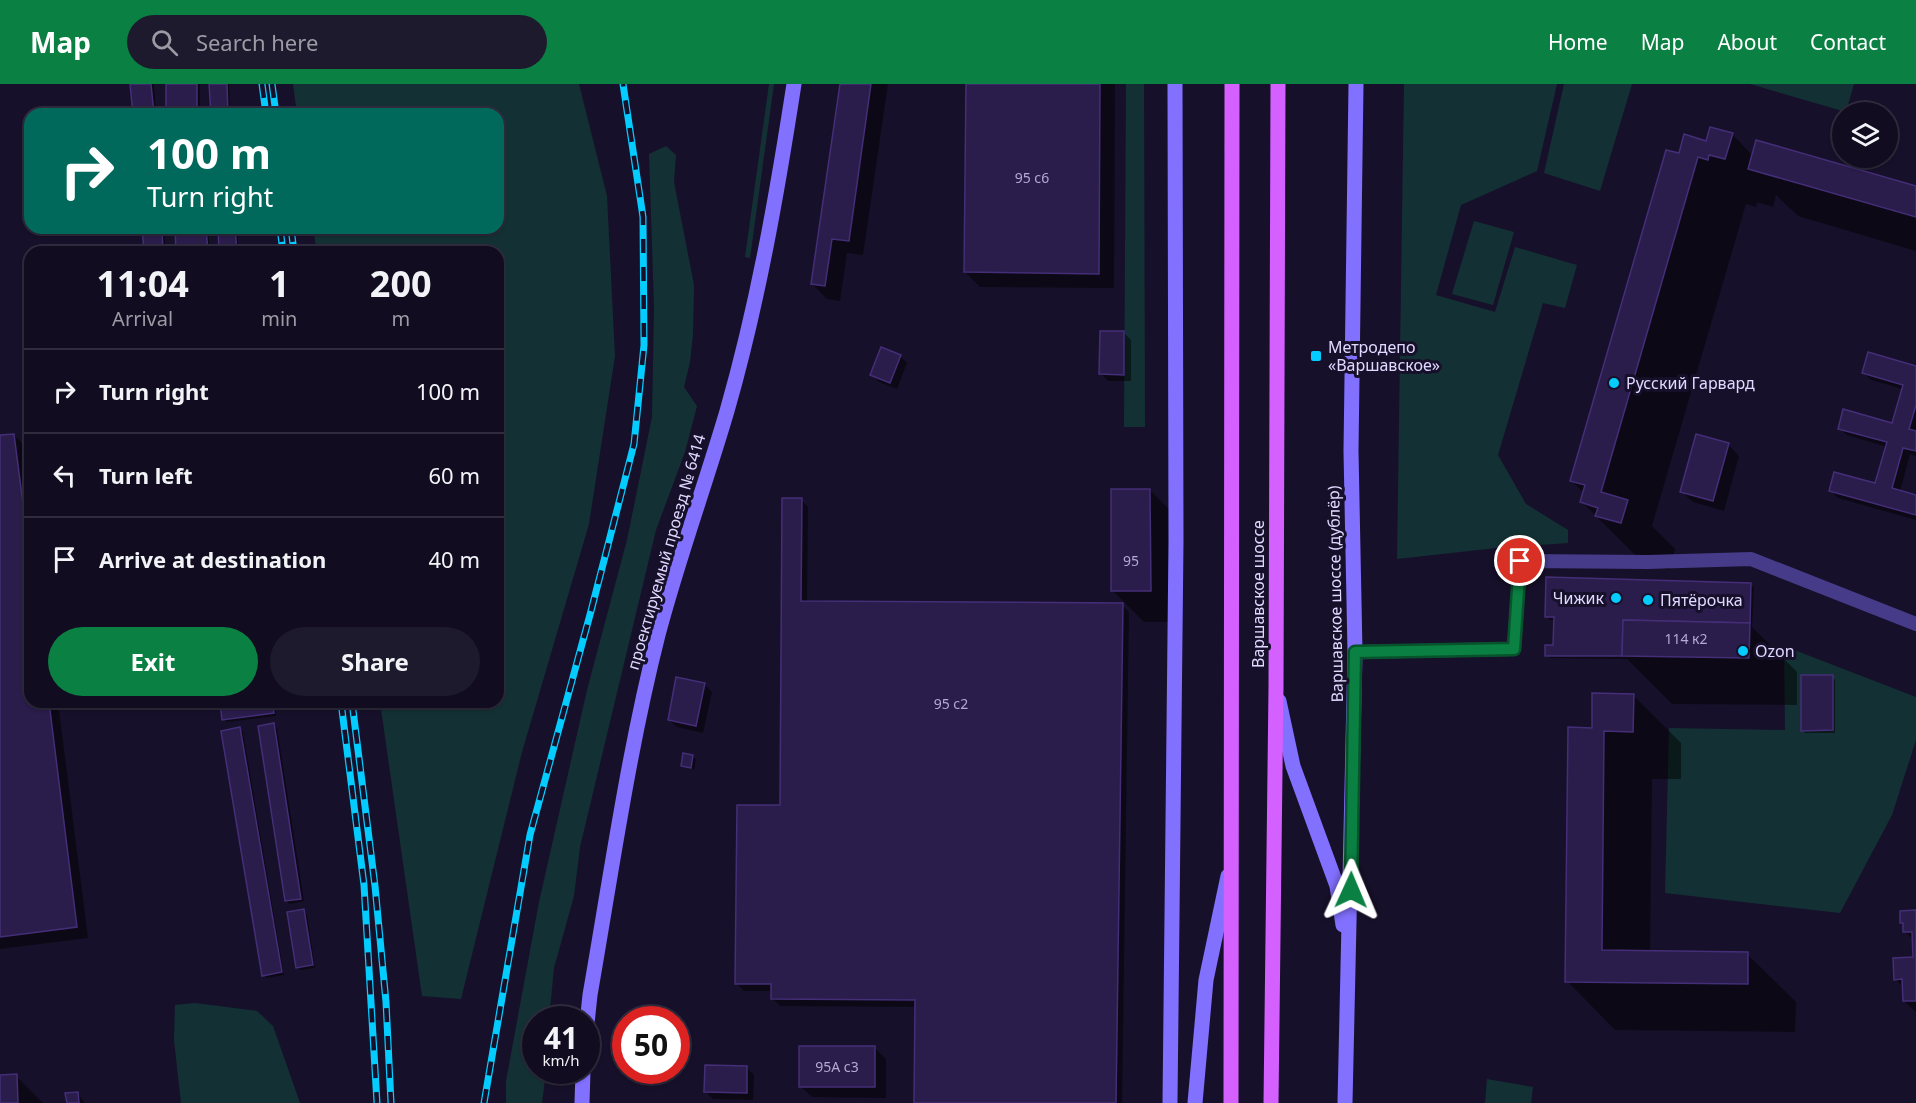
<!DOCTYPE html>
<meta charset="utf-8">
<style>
:root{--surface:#110c20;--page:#1e1a2d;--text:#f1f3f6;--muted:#9c9ba5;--line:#302c3e;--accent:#0b8043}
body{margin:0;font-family:"Noto Sans",sans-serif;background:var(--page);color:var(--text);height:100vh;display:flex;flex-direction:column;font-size:22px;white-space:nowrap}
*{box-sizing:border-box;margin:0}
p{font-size:20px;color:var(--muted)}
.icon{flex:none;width:33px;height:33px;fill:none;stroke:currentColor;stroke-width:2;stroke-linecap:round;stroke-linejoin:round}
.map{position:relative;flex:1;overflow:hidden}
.side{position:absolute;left:24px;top:162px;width:480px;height:462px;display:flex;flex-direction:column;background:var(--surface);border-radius:18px;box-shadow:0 2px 4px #0004,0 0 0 2px var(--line)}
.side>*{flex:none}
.banner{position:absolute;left:24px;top:24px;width:480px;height:126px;border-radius:18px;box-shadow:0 2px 4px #0004,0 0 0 2px var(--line);background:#00695c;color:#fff;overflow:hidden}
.controls{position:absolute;left:1832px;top:18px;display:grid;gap:12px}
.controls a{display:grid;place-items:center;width:66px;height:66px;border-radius:50%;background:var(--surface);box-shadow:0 2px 4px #0004,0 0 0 2px var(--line);font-size:30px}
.speed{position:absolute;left:522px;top:922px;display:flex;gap:12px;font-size:30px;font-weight:700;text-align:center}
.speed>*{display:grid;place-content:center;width:78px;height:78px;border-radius:50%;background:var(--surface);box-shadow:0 2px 4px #0004,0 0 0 2px var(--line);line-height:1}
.speed small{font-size:15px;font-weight:400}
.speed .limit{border:9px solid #d22;background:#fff;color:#111}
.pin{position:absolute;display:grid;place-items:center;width:51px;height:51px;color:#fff;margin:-26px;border:3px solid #fff;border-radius:50%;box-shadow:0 2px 6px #0007}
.me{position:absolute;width:66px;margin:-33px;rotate:1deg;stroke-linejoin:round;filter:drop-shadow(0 0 4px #0008)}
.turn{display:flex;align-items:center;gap:21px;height:126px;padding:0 24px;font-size:27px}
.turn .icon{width:78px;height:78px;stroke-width:2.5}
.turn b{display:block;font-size:42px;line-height:51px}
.eta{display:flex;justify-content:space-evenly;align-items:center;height:102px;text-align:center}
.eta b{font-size:36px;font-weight:700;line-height:42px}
.primary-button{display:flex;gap:12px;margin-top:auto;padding:12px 24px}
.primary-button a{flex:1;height:69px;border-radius:36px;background:var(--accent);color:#fff;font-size:24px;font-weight:700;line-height:69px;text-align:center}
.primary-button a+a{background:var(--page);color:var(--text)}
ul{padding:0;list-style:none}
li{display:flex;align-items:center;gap:18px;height:84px;padding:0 24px;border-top:2px solid var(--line)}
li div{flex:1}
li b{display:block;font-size:22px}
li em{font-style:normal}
header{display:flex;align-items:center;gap:36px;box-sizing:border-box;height:84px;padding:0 30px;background:var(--accent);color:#fff}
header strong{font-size:28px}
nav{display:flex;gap:33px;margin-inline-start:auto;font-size:21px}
.search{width:420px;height:54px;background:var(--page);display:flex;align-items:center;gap:15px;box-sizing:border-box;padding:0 21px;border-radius:33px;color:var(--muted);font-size:22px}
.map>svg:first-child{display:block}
</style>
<header>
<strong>Map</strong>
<div class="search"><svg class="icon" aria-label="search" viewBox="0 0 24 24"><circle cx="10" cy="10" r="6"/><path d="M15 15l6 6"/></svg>Search here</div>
<nav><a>Home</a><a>Map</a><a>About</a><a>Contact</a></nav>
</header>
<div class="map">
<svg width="1916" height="1019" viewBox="0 0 1916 1019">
<rect width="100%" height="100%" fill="#17102a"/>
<g fill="#133134">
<polygon points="293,0 579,0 607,112 615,272 589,440 522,668 461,915 422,912 380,618 498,618 498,168 317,168 313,144 498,144 498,30 297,30"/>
<polygon points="769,0 774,0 750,174 745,173"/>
<polygon points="1126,0 1144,0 1145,343 1124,343"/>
<polygon points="1404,0 1557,0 1537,87 1461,121 1436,211 1495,228 1515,163 1577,181 1565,224 1543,219 1498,371 1526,420 1568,446 1568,459 1496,464 1397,475"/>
<polygon points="1564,0 1632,0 1600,107 1544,89"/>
<polygon points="1750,0 1854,0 1846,28"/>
<polygon points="666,62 676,71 674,98 694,201 693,251 690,278 684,303 697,322 685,368 656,446 580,763 574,812 554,884 549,935 536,936 536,987 546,987 542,1019 506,1019 506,997 539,818 587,606 627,456 652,333 654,223 649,70"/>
<polygon points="1474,137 1514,148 1493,221 1452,210"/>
<polygon points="1784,562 1916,613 1916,656 1892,731 1840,829 1665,809 1669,644 1785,646"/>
<polygon points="195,919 257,927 273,942 300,1019 181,1019 174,956 175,921"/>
<polygon points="1487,995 1533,1003 1531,1019 1485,1019"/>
</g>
<g fill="#0007">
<polygon points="132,0 154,0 156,30 134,30"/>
<rect x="168" y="0" width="32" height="30"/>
<polygon points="210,0 229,0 230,30 212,30"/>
<polygon points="841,0 888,0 863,171 847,169 840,217 827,215 812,200"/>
<polygon points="967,0 1115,0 1114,204 980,203 965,188"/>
<polygon points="1732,50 1753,72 1916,103 1916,167 1798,132 1776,111 1773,123 1757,118 1756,123 1746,120 1652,442 1675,465 1669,486 1645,479 1630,466 1582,418 1584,409 1571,396 1680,71"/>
<polygon points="144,144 164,144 166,168 146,168"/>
<polygon points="176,144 208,144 210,168 178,168"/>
<polygon points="219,144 237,144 239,168 221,168"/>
<polygon points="1124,249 1131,256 1131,297 1108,297 1101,290"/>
<polygon points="900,272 907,279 897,305 879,298 872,290"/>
<polygon points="1916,283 1916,372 1910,370 1900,408 1916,413 1916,436 1838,414 1830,406 1877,401 1887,363 1847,351 1839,344 1893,341 1903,305 1871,296 1864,289"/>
<polygon points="14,351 25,362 30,403 30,618 58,618 88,854 0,865 0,353"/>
<polygon points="1728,360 1739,372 1724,427 1693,418 1681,407"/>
<polygon points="1150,406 1181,438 1181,538 1144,538 1113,507"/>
<polygon points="801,416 808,423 807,518 1122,521 1129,528 1122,1019 915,1019 916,923 780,922 772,914 773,907 744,907 737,900 781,723"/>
<polygon points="1750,500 1754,504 1752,543 1797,588 1797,621 1672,620 1627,575 1550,574 1547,571 1554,563 1555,536 1550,536 1547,532"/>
<polygon points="1832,592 1835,596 1835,649 1805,649 1802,646"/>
<polygon points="704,600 712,608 703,649 677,643 669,636"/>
<polygon points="1633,611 1681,659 1681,695 1652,695 1650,868 1747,870 1796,918 1795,948 1615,946 1567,897 1593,645"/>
<polygon points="225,618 274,618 276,632 227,638 224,635"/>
<polygon points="274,641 277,644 304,817 289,820 286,817"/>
<polygon points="240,645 243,648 284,891 267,894 264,891"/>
<polygon points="692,672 696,675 694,686 686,684 682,681"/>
<polygon points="303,827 307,830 315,884 301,886 298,883"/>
<polygon points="1916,828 1916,928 1904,917 1904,904 1895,895 1914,875 1914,856 1905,848 1905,842 1902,839"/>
<polygon points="875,964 886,975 886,1014 812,1013 800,1002"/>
<polygon points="747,984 754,991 753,1016 713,1015 706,1008"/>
<polygon points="16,992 43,1019 0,1019 0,993"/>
<polygon points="77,1009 85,1019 68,1019"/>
</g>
<g fill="#2a1c4b" stroke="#442e77" stroke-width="1.5">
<polygon points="130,0 151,0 154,30 133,30"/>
<polygon points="166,0 197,0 197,28 166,30"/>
<polygon points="209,0 227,0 228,30 211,30"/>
<polygon points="840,0 871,0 849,157 832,155 825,202 811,200"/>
<polygon points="966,0 1100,0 1099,190 964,188"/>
<polygon points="1710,43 1733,49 1725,75 1709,71 1708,76 1698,73 1601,408 1628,416 1621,439 1595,432 1598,424 1580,418 1585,401 1570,397 1666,66 1679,69 1684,50 1706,57"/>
<polygon points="1756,56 1916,102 1916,133 1748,85"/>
<polygon points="142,144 162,144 163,168 144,168"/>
<polygon points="175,144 206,144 208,168 176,168"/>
<polygon points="218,144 235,144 237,168 219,168"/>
<polygon points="1100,247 1124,247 1124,291 1099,290"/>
<polygon points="881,263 901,271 890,299 870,291"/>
<polygon points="1868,268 1916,282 1916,321 1909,345 1916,347 1916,367 1903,364 1892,404 1916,411 1916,431 1829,407 1834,388 1875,399 1887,358 1838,345 1843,325 1892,339 1903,301 1862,289"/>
<polygon points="14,350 30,474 30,618 49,618 77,843 0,853 0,351"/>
<polygon points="1696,350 1729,359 1713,417 1680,408"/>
<polygon points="1111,405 1150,405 1151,507 1111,507"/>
<polygon points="782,414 802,414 801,517 1123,519 1116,1019 914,1019 915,916 771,915 771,900 735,900 737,721 780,721"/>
<polygon points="1546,493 1751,499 1750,539 1623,536 1622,572 1545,572 1545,561 1553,561 1554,533 1545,533"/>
<polygon points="1623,536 1750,539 1749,574 1622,572"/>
<polygon points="1801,591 1833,591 1833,646 1801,647"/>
<polygon points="676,593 705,599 696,642 668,636"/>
<polygon points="1592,609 1634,610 1633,648 1604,647 1602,866 1748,868 1748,900 1565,898 1568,643 1592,644"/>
<polygon points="220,618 272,618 274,629 222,636"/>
<polygon points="274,639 301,815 285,817 258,642"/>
<polygon points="240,643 282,888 262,892 221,647"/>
<polygon points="683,669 693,671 691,684 681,682"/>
<polygon points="304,825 313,881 296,884 287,828"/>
<polygon points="1916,826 1916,917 1903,917 1902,895 1894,896 1893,874 1913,873 1912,848 1903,848 1903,839 1900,839 1900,827"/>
<rect x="799" y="962" width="76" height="41"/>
<polygon points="705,981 747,982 747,1009 704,1008"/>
<polygon points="17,990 18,1019 0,1019 0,991"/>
<polygon points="78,1008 79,1019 67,1019 65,1009"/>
</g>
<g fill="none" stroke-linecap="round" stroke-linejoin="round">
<polyline stroke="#463b89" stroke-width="14" points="1355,568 1514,565 1520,477 1648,478 1751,475 1916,540"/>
<g stroke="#8270ff" stroke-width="15">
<polyline points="1279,617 1293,682 1337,802 1343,841"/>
<path d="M586,949l4,-38c21,-120 38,-242 68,-360 20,-76 47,-149 69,-224 31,-108 50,-217 67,-327"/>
<polyline points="582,1019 583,987"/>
<polyline points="1170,1019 1176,457 1175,0"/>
<polyline points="1195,1019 1206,896 1228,792"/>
<polyline points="1345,1019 1355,568 1351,367 1356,0"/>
</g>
<g stroke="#d460ff" stroke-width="15">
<polyline points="1231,1019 1232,0"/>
<polyline points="1271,1019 1276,603 1278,0"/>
</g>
<g stroke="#05ccff" stroke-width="7">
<g id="rail">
<polyline points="262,0 266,30"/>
<polyline points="272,0 276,30"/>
<polyline points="280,144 283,168"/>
<polyline points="291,144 294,168"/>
<polyline points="341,618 364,801 377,1019"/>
<polyline points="352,618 375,802 386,918 391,1019"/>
<polyline points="484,1019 530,751 591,527 634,360 644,261 643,133 623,0"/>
</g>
</g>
<use href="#rail" stroke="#17102a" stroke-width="4.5" stroke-dasharray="14" stroke-linecap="butt"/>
</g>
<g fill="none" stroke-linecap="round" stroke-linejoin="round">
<g stroke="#07532c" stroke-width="15">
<polyline id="route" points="1351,806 1355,568 1514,565 1520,477"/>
</g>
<use href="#route" stroke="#0b8043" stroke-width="10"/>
</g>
<g fill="#05ccff" stroke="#17102a" stroke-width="2">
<rect x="1310" y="266" width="12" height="12" rx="3"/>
<circle cx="1614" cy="299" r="6"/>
<circle cx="1616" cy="514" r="6"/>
<circle cx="1648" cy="516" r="6"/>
<circle cx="1743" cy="567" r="6"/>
</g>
<g text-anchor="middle" stroke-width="6" stroke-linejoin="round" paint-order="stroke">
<g font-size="14" fill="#b3aad2">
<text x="1032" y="99">95 с6</text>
<text x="1131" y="482">95</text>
<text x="1686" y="560">114 к2</text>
<text x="951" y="625">95 с2</text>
<text x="837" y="988">95А с3</text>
</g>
<g font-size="16" fill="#e1d9ff" stroke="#17102a" text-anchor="start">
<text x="1328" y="269">Метродепо<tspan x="1328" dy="18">«Варшавское»</tspan></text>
<text x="1626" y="305">Русский Гарвард</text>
<text x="1604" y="520" text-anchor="end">Чижик</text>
<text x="1660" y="522">Пятёрочка</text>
<text x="1755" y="573">Ozon</text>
</g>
<g font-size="16" fill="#e1d9ff" stroke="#17102a">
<text transform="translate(666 468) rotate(-74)" y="6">проектируемый проезд № 6414</text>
<text transform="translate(1258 510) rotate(-90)" y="6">Варшавское шоссе</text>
<text transform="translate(1335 510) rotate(-91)" y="6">Варшавское шоссе (дублёр)</text>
</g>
</g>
</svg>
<div class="controls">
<a><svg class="icon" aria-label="layers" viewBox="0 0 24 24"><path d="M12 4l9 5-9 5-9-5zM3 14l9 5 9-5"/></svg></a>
</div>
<div class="speed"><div>41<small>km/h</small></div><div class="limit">50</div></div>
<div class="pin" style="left:1520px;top:477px;background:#d93025"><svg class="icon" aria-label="arrive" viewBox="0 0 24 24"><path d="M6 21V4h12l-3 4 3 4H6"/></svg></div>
<svg class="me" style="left:1351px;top:806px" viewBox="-20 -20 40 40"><path d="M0-17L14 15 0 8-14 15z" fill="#0b8043" stroke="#fff" stroke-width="4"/></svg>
<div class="banner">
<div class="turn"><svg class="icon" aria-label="right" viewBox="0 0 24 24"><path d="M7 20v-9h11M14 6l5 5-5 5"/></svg><div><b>100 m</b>Turn right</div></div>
</div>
<section class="side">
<div class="eta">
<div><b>11:04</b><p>Arrival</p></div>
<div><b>1</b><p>min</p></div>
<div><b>200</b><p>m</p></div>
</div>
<ul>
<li><svg class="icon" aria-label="right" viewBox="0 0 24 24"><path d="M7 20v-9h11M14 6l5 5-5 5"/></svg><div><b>Turn right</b></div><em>100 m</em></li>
<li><svg class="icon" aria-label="left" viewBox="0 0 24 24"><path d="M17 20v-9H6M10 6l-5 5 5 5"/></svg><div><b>Turn left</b></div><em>60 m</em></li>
<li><svg class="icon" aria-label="arrive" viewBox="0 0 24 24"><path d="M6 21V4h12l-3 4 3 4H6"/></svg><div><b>Arrive at destination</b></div><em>40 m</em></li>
</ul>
<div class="primary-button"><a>Exit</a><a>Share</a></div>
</section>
</div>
